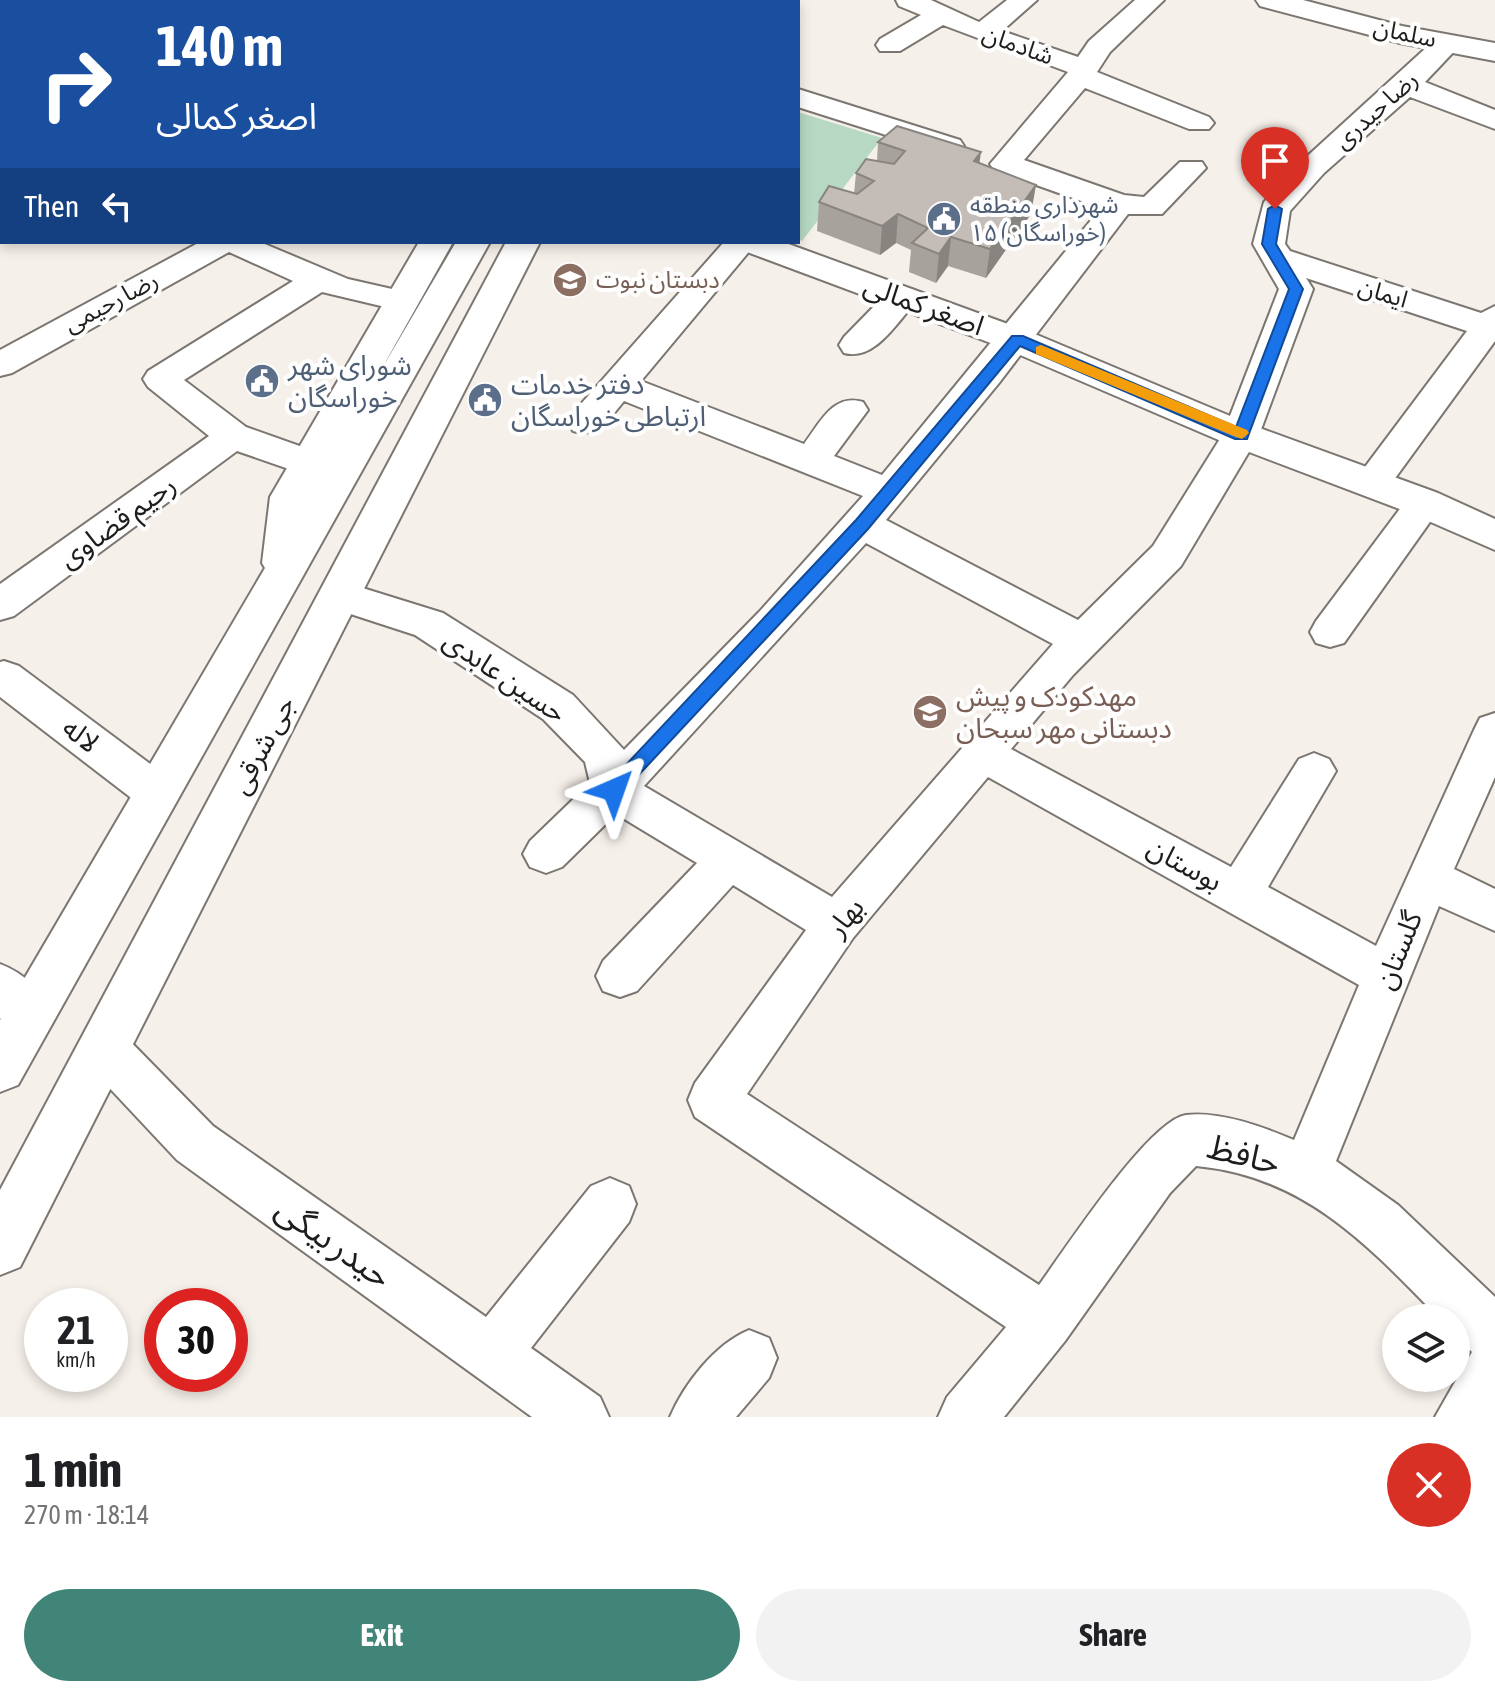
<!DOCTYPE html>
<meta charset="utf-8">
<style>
:root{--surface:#fff;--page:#f2f2f2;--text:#202124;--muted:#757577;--accent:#418579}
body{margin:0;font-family:"Asap Condensed","Noto Sans Arabic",sans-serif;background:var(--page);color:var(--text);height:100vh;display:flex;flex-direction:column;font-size:30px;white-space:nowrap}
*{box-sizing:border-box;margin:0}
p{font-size:26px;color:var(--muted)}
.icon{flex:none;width:44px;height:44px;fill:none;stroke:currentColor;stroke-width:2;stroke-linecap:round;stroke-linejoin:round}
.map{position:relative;height:1417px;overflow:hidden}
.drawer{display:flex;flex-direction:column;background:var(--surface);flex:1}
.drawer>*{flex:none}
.hud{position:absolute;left:0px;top:0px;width:800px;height:244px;box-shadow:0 4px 12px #0003;background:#1a4fa0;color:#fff;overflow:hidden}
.tools{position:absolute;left:1382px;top:1304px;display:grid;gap:16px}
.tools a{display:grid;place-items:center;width:88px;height:88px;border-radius:50%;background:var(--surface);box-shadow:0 4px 12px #0003;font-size:40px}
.speed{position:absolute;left:24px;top:1288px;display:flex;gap:16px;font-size:40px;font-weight:700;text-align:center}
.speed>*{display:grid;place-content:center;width:104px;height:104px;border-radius:50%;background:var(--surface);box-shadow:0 4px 12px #0003;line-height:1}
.speed small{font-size:20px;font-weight:400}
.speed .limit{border:12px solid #d22;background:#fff;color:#111}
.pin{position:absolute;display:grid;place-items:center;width:68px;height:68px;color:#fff;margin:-82px -34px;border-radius:50% 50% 50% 0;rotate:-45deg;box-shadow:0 0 8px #0007}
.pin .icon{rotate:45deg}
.me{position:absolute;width:88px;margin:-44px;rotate:43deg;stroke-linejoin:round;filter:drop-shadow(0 0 6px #0008)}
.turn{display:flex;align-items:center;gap:28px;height:168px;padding:0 24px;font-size:36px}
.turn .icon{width:104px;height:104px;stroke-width:2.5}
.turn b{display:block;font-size:56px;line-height:68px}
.then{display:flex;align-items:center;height:76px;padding:0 24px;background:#0003;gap:16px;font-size:30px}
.round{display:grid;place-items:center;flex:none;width:84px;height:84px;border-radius:42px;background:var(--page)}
.head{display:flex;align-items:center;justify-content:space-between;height:136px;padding:0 24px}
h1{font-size:48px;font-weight:700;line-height:60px}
.cta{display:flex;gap:16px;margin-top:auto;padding:16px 24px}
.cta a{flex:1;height:92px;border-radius:48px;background:var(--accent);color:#fff;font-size:32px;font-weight:700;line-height:92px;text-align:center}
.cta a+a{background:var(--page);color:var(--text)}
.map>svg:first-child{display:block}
</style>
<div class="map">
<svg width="1495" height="1417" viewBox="0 0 1495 1417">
<rect width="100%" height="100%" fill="#f6f0ea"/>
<polygon fill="#b7d9c3" points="798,112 882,138 802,241 798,239"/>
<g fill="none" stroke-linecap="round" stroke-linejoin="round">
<g stroke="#7b7670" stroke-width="4">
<g id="street">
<polygon points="66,0 96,0 97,2 67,2"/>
<path d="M896,0h35l48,22 28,-22h30l-35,31 76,26 11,-16 46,-41h29l-54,52 -13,20 112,45 5,6 -5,6h-20l-104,-41 -61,72 100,35 20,2 36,-35h22l4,6 -44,46h-34l-129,169 -113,137 192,100 75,-74 70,-112 56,-145 -26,-45 11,-42 38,-41 136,-124h20l4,6 -37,39 70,28v19l-85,-32 -86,76 -34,38 -5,33 5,7 191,62 14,-7v35l-110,151 -13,4 -13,-4 -6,-9 114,-152 -161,-53 7,11 -54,146 -78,131 -108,109 -62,74 220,118 68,-108 15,-6 15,6 7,12 -68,116 108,59 98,-216 6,-12 15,-5v64l-41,92 41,20v42l-56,-25 -103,255 62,44 97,92v120h-60l37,-65 -16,-16v-18h-17c-72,-74 -135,-142 -243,-152l-26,27 -105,148 -61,76h-66l9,-20 59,-70 -311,-210 -7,-17 7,-17 111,-153 -73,-45 -96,106 -17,6 -17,-6 -7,-15 7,-15 94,-98 -81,-49 -54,53 -16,6 -16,-6 -7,-13 7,-13 60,-58 -5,-21 -42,-43 -128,-84 -89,-29 -6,-10 6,-10 14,-5 103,32 130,82 51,55 136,-139 103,-115 -239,-95c-15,18 -25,37 -51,30l-5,-9 5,-9 151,-171h33l-116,139 163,63c16,-21 29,-51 59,-42l5,8 -34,46 48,19 219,-267 -107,-38 -4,-6 78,-92 -125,-47 -43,26h-20l-4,-6 4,-6 41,-24 -22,-9zM866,543l187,101 -221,253 -188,-111zM988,777l371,208 -65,155c-31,-13 -74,-29 -108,-25 -37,5 -122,136 -147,170l-292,-191 106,-156z"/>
<polygon points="2,61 2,79 0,80 0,62"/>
<polygon points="798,89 960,140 964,146 960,152 949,155 798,107"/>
<polygon points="200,242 260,242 348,279 414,294 419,301 414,308 402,311 322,292 184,380 246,427 322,454 327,463 322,472 309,476 237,451 14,616 0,620 0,584 209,436 148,387 143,379 148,371 293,281 229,252 12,373 0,376 0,350"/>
<path d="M902,287l12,3 5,7 -5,7c-19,21 -40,57 -70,49l-5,-8 5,-8 46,-47z"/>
<polygon points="1424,490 1437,494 1443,503 1437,512 1344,643 1330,647 1316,643 1310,632 1316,621 1411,494"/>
<polygon points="4,661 19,666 173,781 180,794 173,807 158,812 143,807 0,697 0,662"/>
<path d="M0,964c24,9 44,28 54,51l-7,16 -17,6 -17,-6 -13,-13z"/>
<polygon points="104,1025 121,1032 213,1126 486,1317 591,1186 610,1178 629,1186 636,1204 629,1222 531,1348 600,1397 609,1417 532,1417 177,1160 87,1064 79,1048 87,1032"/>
<path d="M749,1330l20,8 8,20 -8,20 -33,39h-66c14,-33 45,-73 79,-87z"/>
</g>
</g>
<g stroke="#7b7670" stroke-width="4">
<g id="secondary">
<polygon points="1256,0 1303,0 1402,26 1495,43 1495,61 1400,43 1260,6"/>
<polygon points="734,242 783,242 1030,332 1254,426 1438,493 1495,519 1495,550 1410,513 1228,444 1004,348 739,249"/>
</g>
</g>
<g stroke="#7b7670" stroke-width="4">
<g id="primary">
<polygon points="596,0 625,0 595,2"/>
<polygon points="419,242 453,242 377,377 456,242 490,242 18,1085 0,1092 0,1020 265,568 262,563 270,497"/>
<polygon points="506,242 540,242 20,1267 0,1275 0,1190"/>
</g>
</g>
<use href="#street" fill="#fff" fill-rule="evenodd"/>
<use href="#secondary" fill="#fff" fill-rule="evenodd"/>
<use href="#primary" fill="#fff" fill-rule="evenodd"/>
</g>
<polygon fill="#a8a29d" points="878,142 979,163 1031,214 986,278 948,266 936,283 909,272 911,250 896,243 880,255 817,231 819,202 854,194 856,173 877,161"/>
<g fill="#888480">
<polygon points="981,152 977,181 974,161"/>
<polygon points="1036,185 1031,214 986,278 990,249"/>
<polygon points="898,214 896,243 880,255 882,226"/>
<polygon points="951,237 948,266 936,283 939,254"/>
</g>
<polygon fill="#c3bcb7" stroke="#888480" stroke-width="2" points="897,126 981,152 974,161 1036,185 990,249 951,237 939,254 912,243 928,228 898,214 882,226 819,202 829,186 857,194 874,181 856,173 866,159 894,164 905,151 878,142"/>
<polygon fill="#1a73e8" stroke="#114b97" stroke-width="2" points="1275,205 1282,209 1276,244 1303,289 1247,439 1235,439 1020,346 868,529 620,795 607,795 607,785 856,520 1012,336 1023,336 1236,427 1289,289 1262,244 1268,209"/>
<polygon fill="#f59e0b" points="1041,345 1247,430 1249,433 1242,439 1236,437 1036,354 1036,347"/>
<defs>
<g id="civic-disc" transform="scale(1.8)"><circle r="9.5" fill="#5c6f8a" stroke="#fefefe"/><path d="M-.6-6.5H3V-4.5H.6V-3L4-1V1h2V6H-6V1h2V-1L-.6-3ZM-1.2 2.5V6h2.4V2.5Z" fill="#fff"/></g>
<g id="school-disc" transform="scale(1.8)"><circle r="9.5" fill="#8d6e63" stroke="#fefefe"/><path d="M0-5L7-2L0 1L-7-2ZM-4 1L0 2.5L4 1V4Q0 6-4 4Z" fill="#fff"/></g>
</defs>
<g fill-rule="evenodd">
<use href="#civic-disc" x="944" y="219"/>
<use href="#school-disc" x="570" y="280"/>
<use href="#civic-disc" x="262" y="381"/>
<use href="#civic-disc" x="485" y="400"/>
<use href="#school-disc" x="930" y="712"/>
</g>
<g text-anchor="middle" stroke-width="8" stroke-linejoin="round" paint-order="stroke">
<g font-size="24" fill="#1f1d1b" stroke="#fefefe">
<text transform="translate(1405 33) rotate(12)" y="8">سلمان</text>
<text transform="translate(1018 45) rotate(20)" y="8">شادمان</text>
<text transform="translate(1376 110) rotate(-42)" y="8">رضا حیدری</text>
<text transform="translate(1383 293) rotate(17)" y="8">ایمان</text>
<text transform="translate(111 302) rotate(-28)" y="8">رضا رحیمی</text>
</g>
<g font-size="24" fill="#4e5e75" stroke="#fefefe" text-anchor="start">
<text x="970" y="213">شهرداری منطقه<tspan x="970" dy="28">۱۵ (خوراسگان)</tspan></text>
</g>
<g font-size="24" fill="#785e54" stroke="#fefefe" text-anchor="start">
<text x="596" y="288">دبستان نبوت</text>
</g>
<g font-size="28" fill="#1f1d1b" stroke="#fefefe">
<text transform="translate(924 305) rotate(20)" y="10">اصغر کمالی</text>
<text transform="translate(117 521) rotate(-36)" y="10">رحیم قضاوی</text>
<text transform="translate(505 676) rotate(34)" y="10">حسین عابدی</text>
<text transform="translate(81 735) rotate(37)" y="10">لاله</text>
<text transform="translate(262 745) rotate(-62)" y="10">جی شرقی</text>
<text transform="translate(1185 864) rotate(29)" y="10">بوستان</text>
<text transform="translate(845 917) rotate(-51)" y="10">بهار</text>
<text transform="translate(1398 950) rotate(-68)" y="10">گلستان</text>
</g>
<g font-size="28" fill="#4e5e75" stroke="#fefefe" text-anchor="start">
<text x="288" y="375">شورای شهر<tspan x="288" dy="32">خوراسگان</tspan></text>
<text x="511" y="394">دفتر خدمات<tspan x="511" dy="32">ارتباطی خوراسگان</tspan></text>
</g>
<g font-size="28" fill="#785e54" stroke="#fefefe" text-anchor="start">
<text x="956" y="706">مهدکودک و پیش<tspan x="956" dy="32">دبستانی مهر سبحان</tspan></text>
</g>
<g font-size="34" fill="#1f1d1b" stroke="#fefefe">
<text transform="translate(1244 1154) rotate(14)" y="12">حافظ</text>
<text transform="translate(334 1242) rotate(35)" y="12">حیدر بیگی</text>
</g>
</g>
</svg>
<div class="tools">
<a><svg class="icon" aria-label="layers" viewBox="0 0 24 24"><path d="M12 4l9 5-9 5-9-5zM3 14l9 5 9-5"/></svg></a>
</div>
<div class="speed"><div>21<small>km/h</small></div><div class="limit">30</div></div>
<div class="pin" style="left:1275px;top:209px;background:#d93025"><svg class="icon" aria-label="arrive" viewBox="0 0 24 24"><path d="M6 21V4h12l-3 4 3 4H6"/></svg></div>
<svg class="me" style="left:614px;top:790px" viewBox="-20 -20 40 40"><path d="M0-17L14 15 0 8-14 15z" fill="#1a73e8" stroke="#fff" stroke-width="4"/></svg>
<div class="hud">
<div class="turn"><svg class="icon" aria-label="right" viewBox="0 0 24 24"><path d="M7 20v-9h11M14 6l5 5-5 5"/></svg><div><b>140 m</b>اصغر کمالی</div></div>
<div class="then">Then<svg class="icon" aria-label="left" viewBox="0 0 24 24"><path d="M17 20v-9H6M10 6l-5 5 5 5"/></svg></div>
</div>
</div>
<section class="drawer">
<div class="head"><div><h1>1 min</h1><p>270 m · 18:14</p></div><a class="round" style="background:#d93025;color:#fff"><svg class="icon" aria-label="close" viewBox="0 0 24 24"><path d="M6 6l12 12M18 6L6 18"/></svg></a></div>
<div class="cta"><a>Exit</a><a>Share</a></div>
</section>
